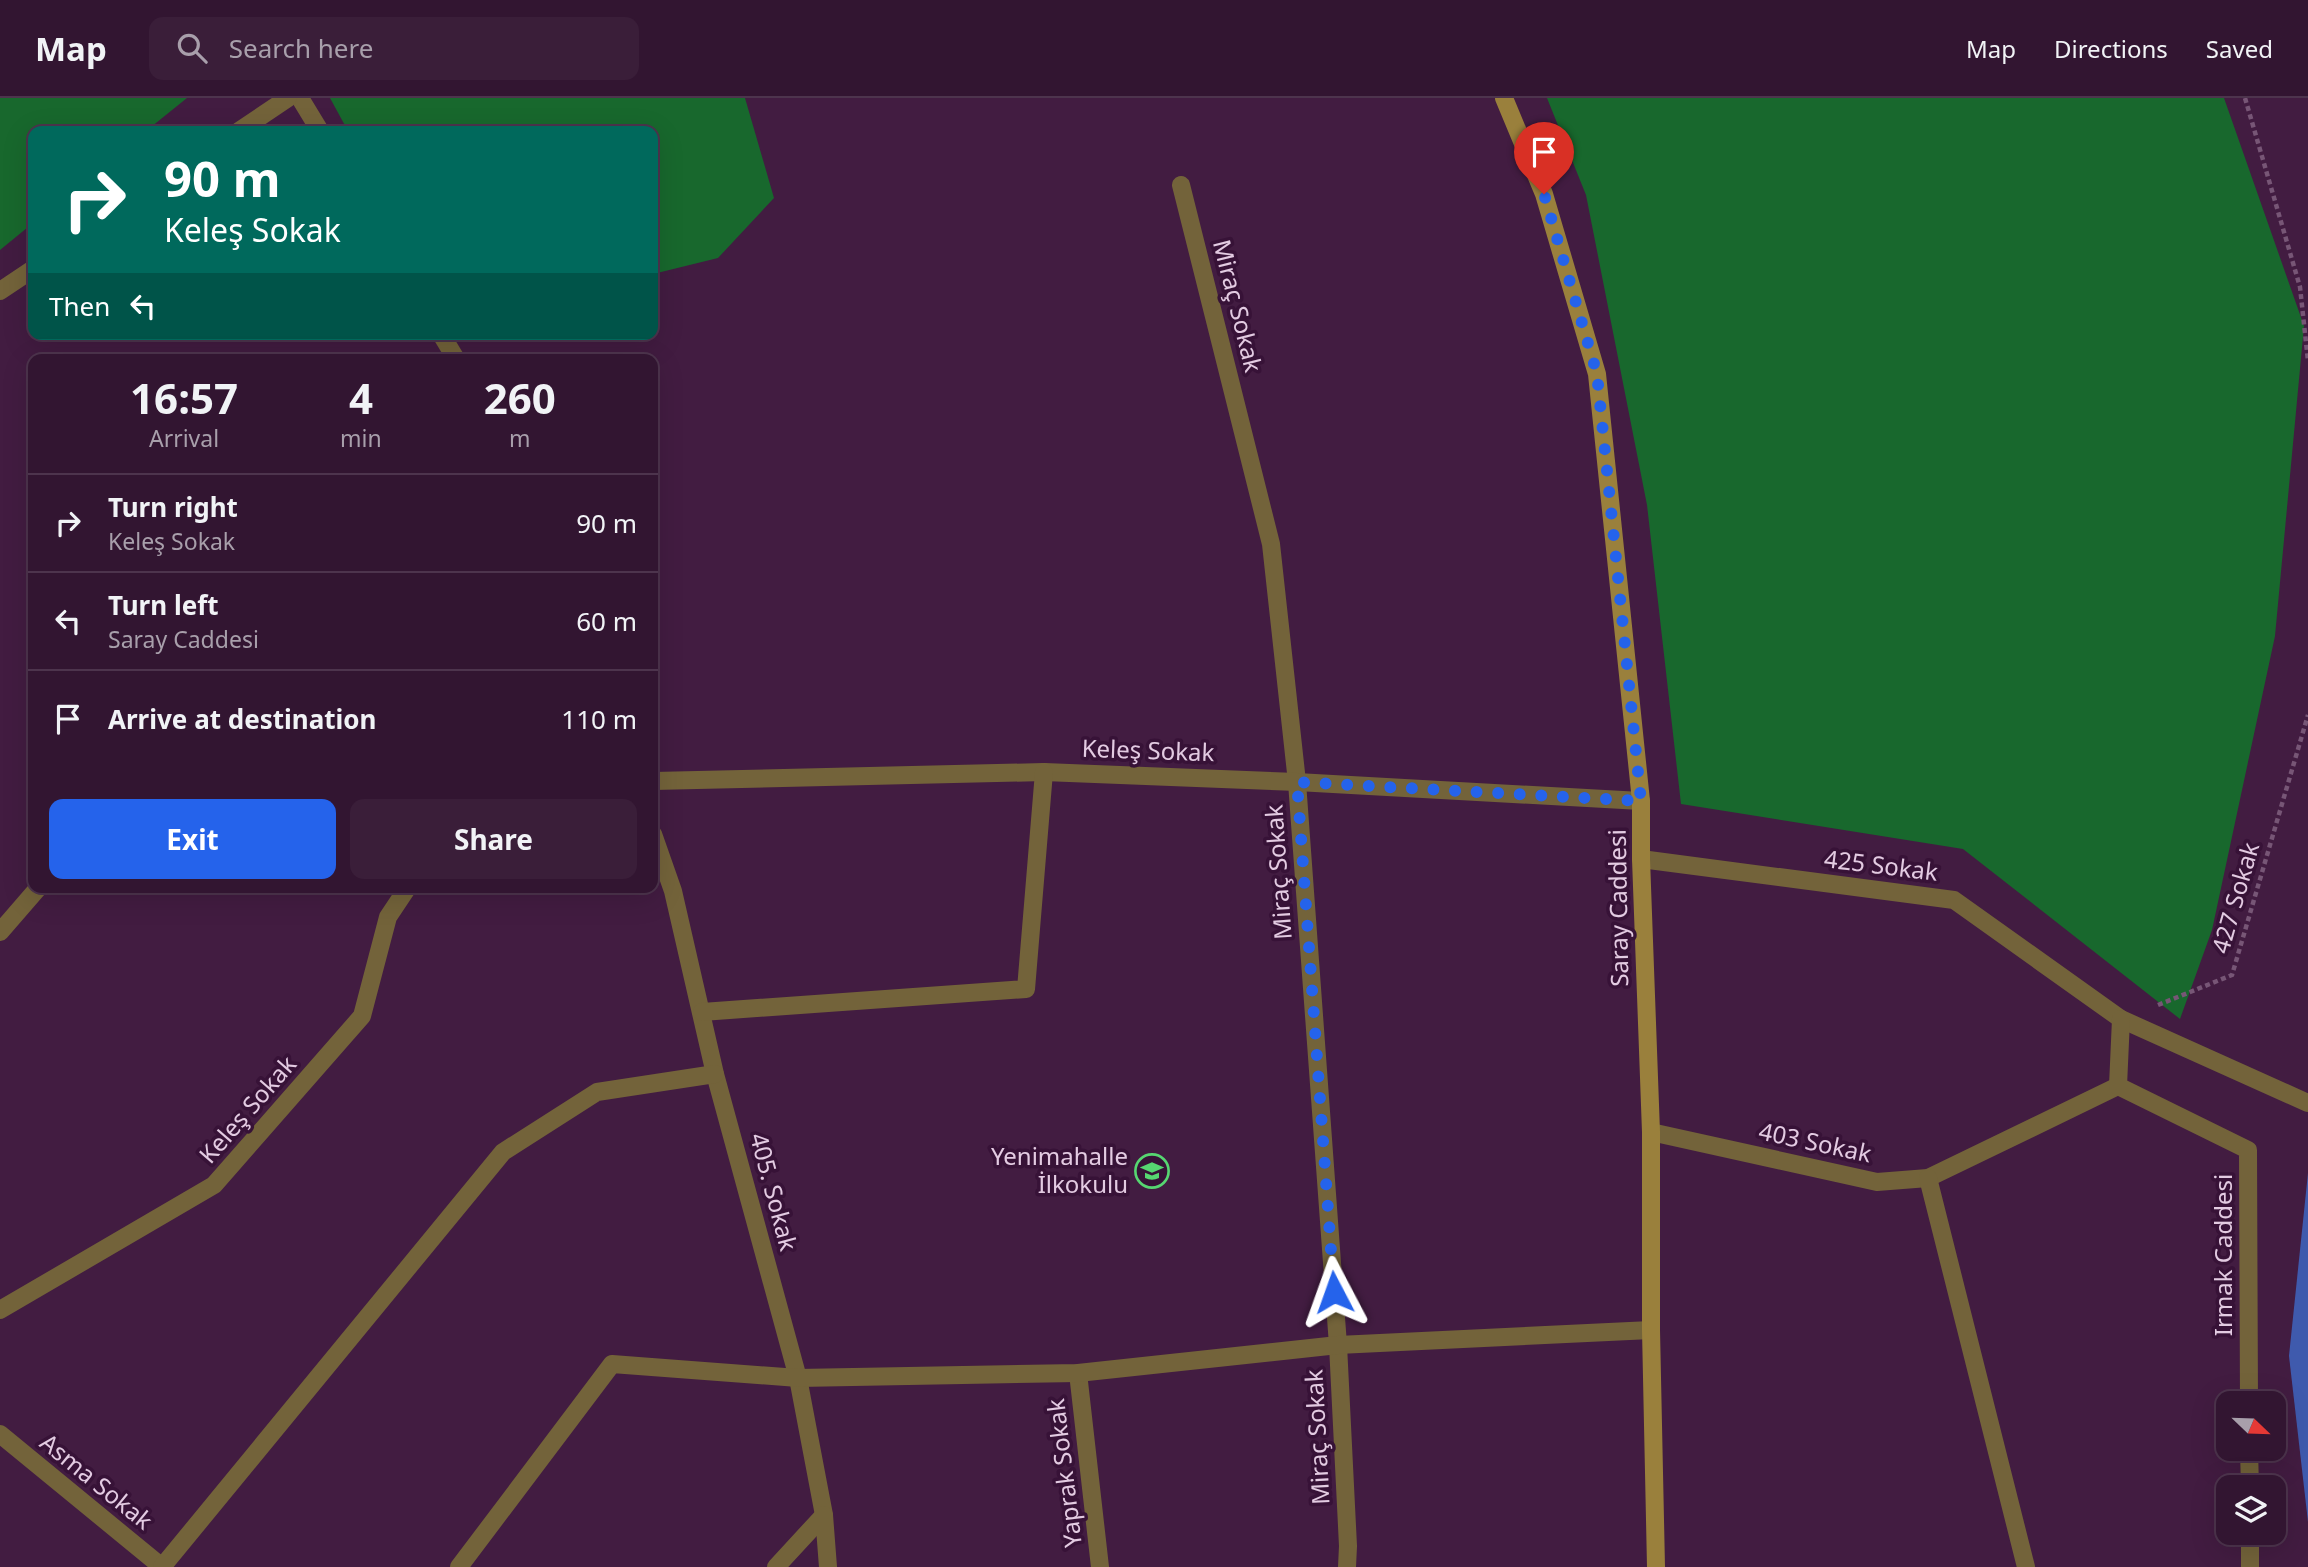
<!DOCTYPE html>
<meta charset="utf-8">
<style>
:root{--surface:#321531;--page:#3a1e39;--text:#f1f3f6;--muted:#a89fab;--line:#4d344d;--accent:#2563eb}
body{margin:0;font-family:"Noto Sans",sans-serif;background:var(--page);color:var(--text);height:100vh;display:flex;flex-direction:column;font-size:26px;white-space:nowrap}
*{box-sizing:border-box;margin:0}
p{font-size:23px;color:var(--muted)}
.icon{flex:none;width:38px;height:38px;fill:none;stroke:currentColor;stroke-width:2;stroke-linecap:round;stroke-linejoin:round}
.map{position:relative;flex:1;overflow:hidden}
.sheet{position:absolute;left:28px;top:256px;width:630px;height:539px;display:flex;flex-direction:column;background:var(--surface);border-radius:14px;box-shadow:0 7px 28px #0002,0 0 0 2px var(--line)}
.sheet>*{flex:none}
.hud{position:absolute;left:28px;top:28px;width:630px;height:214px;border-radius:14px;box-shadow:0 7px 28px #0002,0 0 0 2px var(--line);background:#00695c;color:#fff;overflow:hidden}
.needle{width:46px;rotate:113deg}
.controls{position:absolute;left:2216px;top:1293px;display:grid;gap:14px}
.controls a{display:grid;place-items:center;width:70px;height:70px;border-radius:14px;background:var(--surface);box-shadow:0 7px 28px #0002,0 0 0 2px var(--line);font-size:35px}
.pin{position:absolute;display:grid;place-items:center;width:60px;height:60px;color:#fff;margin:-72px -30px;border-radius:50% 50% 50% 0;rotate:-45deg;box-shadow:0 0 7px #0007}
.pin .icon{rotate:45deg}
.me{position:absolute;width:77px;margin:-38px;rotate:356deg;stroke-linejoin:round;filter:drop-shadow(0 0 5px #0008)}
.turn{display:flex;align-items:center;gap:24px;height:147px;padding:0 21px;font-size:32px}
.turn .icon{width:91px;height:91px;stroke-width:2.5}
.turn b{display:block;font-size:49px;line-height:60px}
.then{display:flex;align-items:center;height:66px;padding:0 21px;background:#0003;gap:14px;font-size:26px}
.eta{display:flex;justify-content:space-evenly;align-items:center;height:119px;text-align:center}
.eta b{font-size:42px;font-weight:700;line-height:49px}
.cta{display:flex;gap:14px;margin-top:auto;padding:14px 21px}
.cta a{flex:1;height:80px;border-radius:14px;background:var(--accent);color:#fff;font-size:28px;font-weight:700;line-height:80px;text-align:center}
.cta a+a{background:var(--page);color:var(--text)}
ul{padding:0;list-style:none}
li{display:flex;align-items:center;gap:21px;height:98px;padding:0 21px;border-top:2px solid var(--line)}
li div{flex:1}
li b{display:block;font-size:26px}
li em{font-style:normal}
header{display:flex;align-items:center;gap:42px;box-sizing:border-box;height:98px;padding:0 35px;background:var(--surface);border-bottom:2px solid var(--line)}
header strong{font-size:33px}
nav{display:flex;gap:38px;margin-inline-start:auto;font-size:24px}
.search{width:490px;height:63px;background:var(--page);display:flex;align-items:center;gap:18px;box-sizing:border-box;padding:0 24px;border-radius:14px;color:var(--muted);font-size:26px}
.map>svg:first-child{display:block}
</style>
<header>
<strong>Map</strong>
<div class="search"><svg class="icon" aria-label="search" viewBox="0 0 24 24"><circle cx="10" cy="10" r="6"/><path d="M15 15l6 6"/></svg>Search here</div>
<nav><a>Map</a><a>Directions</a><a>Saved</a></nav>
</header>
<div class="map">
<svg width="2308" height="1469" viewBox="0 0 2308 1469">
<rect width="100%" height="100%" fill="#421c41"/>
<g fill="#18682d">
<polygon points="0,0 187,0 146,33 33,33 33,125 0,152"/>
<polygon points="330,0 745,0 774,100 718,160 653,176 653,33 348,33"/>
<polygon points="1547,0 2224,0 2304,228 2275,538 2212,832 2180,921 1963,751 1681,706 1647,407 1586,97"/>
</g>
<polygon fill="#3f5aad" points="2308,1075 2308,1424 2289,1258"/>
<g fill="none" stroke-linecap="round" stroke-linejoin="round">
<g stroke="#775676" stroke-width="4.5" stroke-dasharray="5 3.5" stroke-linecap="butt">
<polyline points="2245,0 2300,189 2308,263"/>
<polyline points="2158,907 2232,877 2308,617"/>
</g>
<g stroke="#73633a" stroke-width="18">
<polyline points="300,0 320,33"/>
<polyline points="239,33 288,0"/>
<polyline points="1181,87 1271,446 1297,684 1338,1247 1348,1448 1347,1469"/>
<polyline points="0,193 33,171"/>
<polyline points="441,236 456,261"/>
<polyline points="653,683 1044,674 1297,684 1641,703"/>
<polyline points="653,736 673,793 715,976 798,1280 824,1417 828,1469"/>
<polyline points="1641,761 1954,802 2121,921 2308,1005"/>
<polyline points="0,834 39,789"/>
<polyline points="702,914 1026,891 1044,674"/>
<polyline points="1651,1034 1877,1084 1928,1080 2118,988"/>
<polyline points="1928,1080 2026,1469"/>
<polyline points="0,1212 214,1087 362,918 388,819 408,789"/>
<polyline points="1078,1275 1100,1469"/>
<polyline points="0,1336 162,1469"/>
<polyline points="162,1469 503,1054 597,994 715,976"/>
<polyline points="459,1469 612,1266 798,1280 1078,1275 1338,1247 1651,1232"/>
<polyline points="776,1469 824,1417"/>
</g>
<g stroke="#73633a" stroke-width="18">
<polyline points="2121,921 2118,988 2248,1052 2249,1306"/>
<polyline points="2249,1351 2250,1390"/>
<polyline points="2250,1435 2250,1469"/>
</g>
<polyline stroke="#9a803c" stroke-width="18" points="1504,0 1544,96 1597,276 1641,703 1641,761 1651,1034 1651,1232 1656,1469"/>
</g>
<g fill="none" stroke-linecap="round" stroke-linejoin="round">
<polyline stroke="#2563eb" stroke-width="12" stroke-dasharray="0 21.6" points="1334,1194 1297,684 1641,703 1597,276 1544,96"/>
</g>
<defs>
<g id="school-ring" transform="scale(1.75)"><circle r="9.5" fill="#371237" stroke="#56d671" stroke-width="1.5"/><path d="M0-5L7-2L0 1L-7-2ZM-4 1L0 2.5L4 1V4Q0 6-4 4Z" fill="#56d671"/></g>
</defs>
<g fill-rule="evenodd">
<use href="#school-ring" x="1152" y="1073"/>
</g>
<g text-anchor="middle" stroke-width="7" stroke-linejoin="round" paint-order="stroke">
<g font-size="24" fill="#e3cbe2" stroke="#371237">
<text transform="translate(1237 208) rotate(76)" y="8">Miraç Sokak</text>
<text transform="translate(1148 653) rotate(2)" y="8">Keleş Sokak</text>
<text transform="translate(1881 768) rotate(7)" y="8">425 Sokak</text>
<text transform="translate(1279 774) rotate(-94)" y="8">Miraç Sokak</text>
<text transform="translate(2236 800) rotate(-74)" y="8">427 Sokak</text>
<text transform="translate(1619 810) rotate(-91)" y="8">Saray Caddesi</text>
<text transform="translate(248 1012) rotate(-49)" y="8">Keleş Sokak</text>
<text transform="translate(1815 1045) rotate(12)" y="8">403 Sokak</text>
<text transform="translate(773 1094) rotate(75)" y="8">405. Sokak</text>
<text transform="translate(2224 1157) rotate(-90)" y="8">Irmak Caddesi</text>
<text transform="translate(1318 1339) rotate(-93)" y="8">Miraç Sokak</text>
<text transform="translate(1065 1375) rotate(-97)" y="8">Yaprak Sokak</text>
<text transform="translate(96 1384) rotate(39)" y="8">Asma Sokak</text>
</g>
<g font-size="24" fill="#e3cbe2" stroke="#371237" text-anchor="end">
<text x="1128" y="1067">Yenimahalle<tspan x="1128" dy="28">İlkokulu</tspan></text>
</g>
</g>
</svg>
<div class="controls">
<a><svg class="needle" viewBox="-14 -14 28 28"><path d="M0-13l5 13h-10z" fill="#e53935"/><path d="M0 13l5-13h-10z" fill="#a89fab"/></svg></a>
<a><svg class="icon" aria-label="layers" viewBox="0 0 24 24"><path d="M12 4l9 5-9 5-9-5zM3 14l9 5 9-5"/></svg></a>
</div>
<div class="pin" style="left:1544px;top:96px;background:#d93025"><svg class="icon" aria-label="arrive" viewBox="0 0 24 24"><path d="M6 21V4h12l-3 4 3 4H6"/></svg></div>
<svg class="me" style="left:1334px;top:1194px" viewBox="-20 -20 40 40"><path d="M0-17L14 15 0 8-14 15z" fill="#2563eb" stroke="#fff" stroke-width="4"/></svg>
<div class="hud">
<div class="turn"><svg class="icon" aria-label="right" viewBox="0 0 24 24"><path d="M7 20v-9h11M14 6l5 5-5 5"/></svg><div><b>90 m</b>Keleş Sokak</div></div>
<div class="then">Then<svg class="icon" aria-label="left" viewBox="0 0 24 24"><path d="M17 20v-9H6M10 6l-5 5 5 5"/></svg></div>
</div>
<section class="sheet">
<div class="eta">
<div><b>16:57</b><p>Arrival</p></div>
<div><b>4</b><p>min</p></div>
<div><b>260</b><p>m</p></div>
</div>
<ul>
<li><svg class="icon" aria-label="right" viewBox="0 0 24 24"><path d="M7 20v-9h11M14 6l5 5-5 5"/></svg><div><b>Turn right</b><p>Keleş Sokak</p></div><em>90 m</em></li>
<li><svg class="icon" aria-label="left" viewBox="0 0 24 24"><path d="M17 20v-9H6M10 6l-5 5 5 5"/></svg><div><b>Turn left</b><p>Saray Caddesi</p></div><em>60 m</em></li>
<li><svg class="icon" aria-label="arrive" viewBox="0 0 24 24"><path d="M6 21V4h12l-3 4 3 4H6"/></svg><div><b>Arrive at destination</b></div><em>110 m</em></li>
</ul>
<div class="cta"><a>Exit</a><a>Share</a></div>
</section>
</div>
